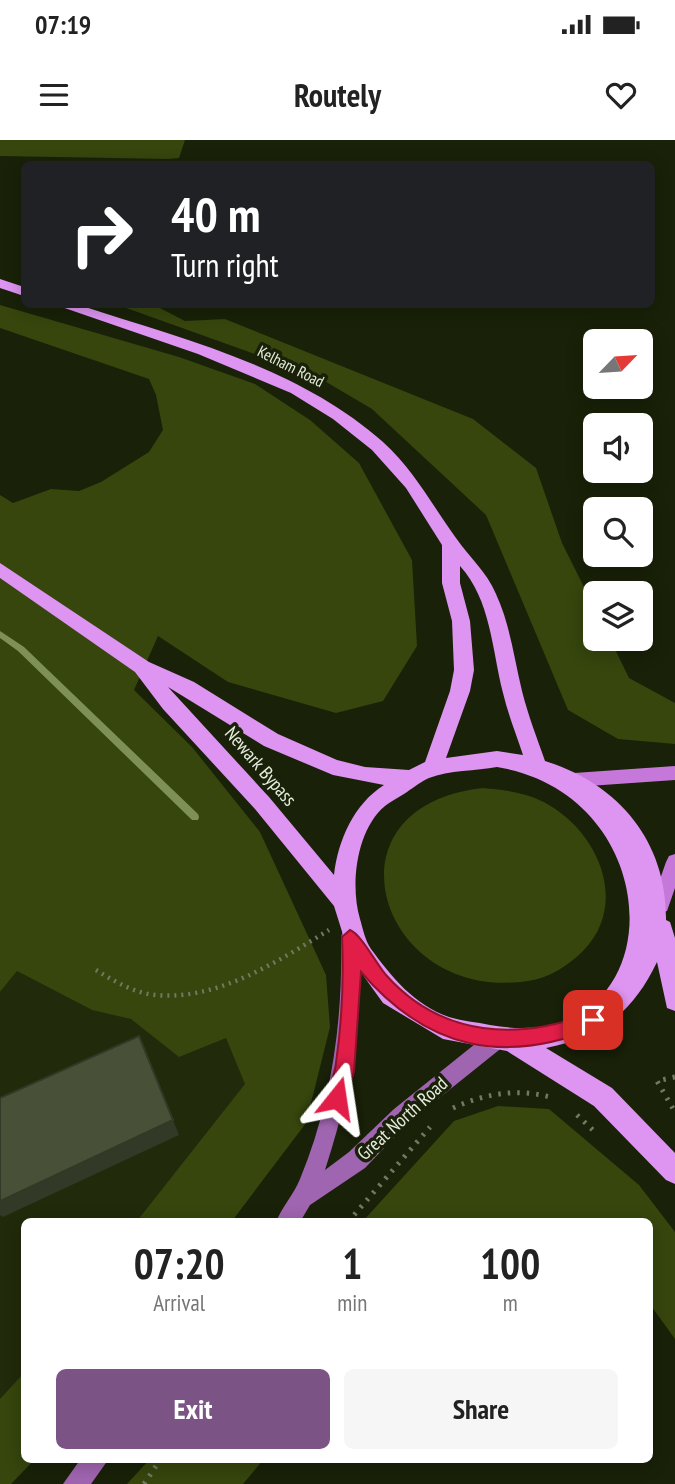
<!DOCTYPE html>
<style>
:root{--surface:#fff;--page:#f6f6f6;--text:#222;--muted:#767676;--accent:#7b5385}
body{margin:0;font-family:"PT Sans Narrow",sans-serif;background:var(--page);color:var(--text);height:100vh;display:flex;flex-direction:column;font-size:26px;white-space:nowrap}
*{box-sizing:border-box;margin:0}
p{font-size:23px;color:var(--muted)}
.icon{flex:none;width:38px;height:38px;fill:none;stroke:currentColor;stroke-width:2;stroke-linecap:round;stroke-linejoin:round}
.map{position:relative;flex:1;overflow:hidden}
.details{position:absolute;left:21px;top:1078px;width:632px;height:245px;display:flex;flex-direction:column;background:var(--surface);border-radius:10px;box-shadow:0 4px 18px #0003}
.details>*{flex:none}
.hud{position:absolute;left:21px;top:21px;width:634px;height:147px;border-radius:10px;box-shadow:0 4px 18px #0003;background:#202124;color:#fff;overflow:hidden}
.needle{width:46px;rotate:65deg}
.buttons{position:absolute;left:583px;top:189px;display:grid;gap:14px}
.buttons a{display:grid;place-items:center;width:70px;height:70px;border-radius:10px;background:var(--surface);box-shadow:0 4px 18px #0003;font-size:35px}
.pin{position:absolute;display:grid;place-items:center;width:60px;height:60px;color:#fff;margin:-30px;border-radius:14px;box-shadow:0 4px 10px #0006}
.me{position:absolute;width:77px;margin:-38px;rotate:15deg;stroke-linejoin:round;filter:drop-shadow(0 0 5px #0008)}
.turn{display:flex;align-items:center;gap:24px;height:147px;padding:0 35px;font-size:32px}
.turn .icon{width:91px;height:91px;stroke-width:2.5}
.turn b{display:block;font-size:49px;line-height:60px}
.eta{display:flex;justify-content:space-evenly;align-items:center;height:119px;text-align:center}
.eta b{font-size:42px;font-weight:800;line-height:49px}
.cta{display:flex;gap:14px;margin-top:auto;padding:14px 35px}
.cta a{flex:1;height:80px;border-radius:10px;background:var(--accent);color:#fff;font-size:28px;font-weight:800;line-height:80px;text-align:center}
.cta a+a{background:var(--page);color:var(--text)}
.status{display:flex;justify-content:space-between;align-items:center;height:49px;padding:0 35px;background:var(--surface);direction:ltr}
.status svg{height:19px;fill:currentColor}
header{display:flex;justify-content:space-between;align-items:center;height:91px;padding:0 35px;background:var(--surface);font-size:32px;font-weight:800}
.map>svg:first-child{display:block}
</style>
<div class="status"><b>07:19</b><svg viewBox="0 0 49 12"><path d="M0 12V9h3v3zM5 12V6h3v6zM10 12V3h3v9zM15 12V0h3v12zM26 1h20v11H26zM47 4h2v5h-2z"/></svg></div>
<header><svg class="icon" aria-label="menu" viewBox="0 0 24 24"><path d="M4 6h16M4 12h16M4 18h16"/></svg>Routely<svg class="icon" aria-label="heart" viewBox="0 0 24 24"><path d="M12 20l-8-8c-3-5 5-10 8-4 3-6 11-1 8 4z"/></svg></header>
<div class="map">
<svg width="675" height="1344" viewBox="0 0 675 1344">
<rect width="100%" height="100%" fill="#192108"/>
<polygon fill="#212a0a" points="17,831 92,870 241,850 306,983 232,1081 24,1082 24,1320 34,1320 11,1344 0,1344 0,852"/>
<g fill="#36460d">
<polygon points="0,0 185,0 179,18 168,19 0,16"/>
<polygon points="0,165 179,217 255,244 310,280 359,323 412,420 417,506 383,561 336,573 228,542 158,496 134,550 192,607 260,692 326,835 330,887 306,983 232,1081 137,1081 245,944 226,898 179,917 131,879 92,870 17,831 0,852 0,355 13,363 51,349 79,351 101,342 149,312 163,290 156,255 149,239 0,188"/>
<polygon points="118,165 154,165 185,181 225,179 473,279 536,328 562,403 595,469 595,499 610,499 629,538 675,563 675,604 618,599 568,570 486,375 372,269 316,236"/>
<path d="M483,648c23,2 46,5 66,17 50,29 80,99 34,146 -15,15 -34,27 -55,30 -149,23 -211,-175 -45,-193z"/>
<polygon points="498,966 549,969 639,1045 675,1092 675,1199 649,1163 649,1082 363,1081 454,981"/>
<polygon points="24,1233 24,1320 34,1320 11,1344 0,1344 0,1259"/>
<polygon points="149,1320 263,1320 243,1344 127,1344"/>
</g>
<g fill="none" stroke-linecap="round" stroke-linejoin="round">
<polygon fill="#7f9057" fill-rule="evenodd" points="0,491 24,507 198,674 199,677 198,680 192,680 18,511 0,498"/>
<path stroke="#717863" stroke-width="4.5" stroke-dasharray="2 5" stroke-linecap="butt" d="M96,830c18,11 38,23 59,25 63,6 123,-34 174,-65"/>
<g stroke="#717863" stroke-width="5" stroke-dasharray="2.5 7" stroke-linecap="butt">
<polyline points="675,937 657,941 675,972"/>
<path d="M453,968c31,-14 63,-20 97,-11"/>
<polyline points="577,975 596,993"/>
<polyline points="348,1082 430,987"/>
<polyline points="144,1344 160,1320"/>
</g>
<g fill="#a065b0" fill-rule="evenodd">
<path d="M350,788l7,3 2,6c4,84 -8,153 -34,233l24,-18 45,-43 96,-77 7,-3 7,3 3,7 -3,7 -96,77 -43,45 -55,37 -10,17h-24c6,-15 18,-28 24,-43 32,-77 43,-159 41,-242l2,-6z"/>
<polygon points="80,1320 108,1320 91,1344 63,1344"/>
</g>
<g fill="#c578d9" fill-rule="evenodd">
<polygon points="675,626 675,640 574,647 568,645 565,640 568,635 574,633"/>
<polygon points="675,714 675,748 667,771 660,773 653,771 651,765 666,722 669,716"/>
</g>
<g fill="#de94f1" fill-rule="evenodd">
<polygon points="0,139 24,147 24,156 0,148"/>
<path d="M53,164h23c106,35 221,62 307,138 31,28 49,63 73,96 14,20 30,33 40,56 14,30 18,64 26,97 6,24 15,47 23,70 74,23 122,81 121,159l4,2 5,16v73l-8,-3 -10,-46c-24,50 -55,75 -111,86l66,40 63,65v31l-9,-4 -72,-74 -87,-55 -64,-12 -60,-36 -33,-46 -16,-51 -79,-97 -92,-100 -28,-37 -135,-94v-15l149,99 45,20 84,52 59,26 28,7 44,3 16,-8 25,-71 4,-21 -2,-49 -10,-38v-38l-36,-57 -34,-38 -39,-31 -42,-26 -93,-39zM460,426c31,34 32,84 43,127 5,21 13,41 20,62l-26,-4 -51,7 24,-67 4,-21 -4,-49 -10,-38zM168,547l96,59 69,29 51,10c-30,19 -46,55 -50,90l-65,-78zM497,627c178,29 178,292 -7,258 -13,-3 -29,-4 -41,-8 -35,-12 -58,-41 -78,-68 -6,-9 -8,-20 -11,-30 -10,-33 -4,-89 25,-113 6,-5 15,-9 22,-14 7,-5 15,-11 22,-14 20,-8 47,-7 68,-11z"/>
</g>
</g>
<polygon fill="#323926" points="139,896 179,995 3,1077 0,1075 0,1061"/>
<polygon fill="#485137" stroke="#323926" stroke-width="2" points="139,896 173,980 0,1061 0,958"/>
<path fill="#e11d48" stroke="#92132f" stroke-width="2" d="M350,790c11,4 27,35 36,45 56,63 134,66 207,37l7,2 2,6 -2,6c-95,40 -172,24 -239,-54l-7,100 -11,33 -6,3 -7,-3c-5,-12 5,-29 6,-42 6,-42 8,-83 6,-126z"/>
<g text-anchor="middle" stroke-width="7" stroke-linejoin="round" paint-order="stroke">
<g font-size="16" fill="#e6ecdd" stroke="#192108">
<text transform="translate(291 226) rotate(27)" y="6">Kelham Road</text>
</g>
<g font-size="19" fill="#e6ecdd" stroke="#192108">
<text transform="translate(261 626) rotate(49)" y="7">Newark Bypass</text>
<text transform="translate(402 978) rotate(-42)" y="7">Great North Road</text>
</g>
</g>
</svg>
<div class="buttons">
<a><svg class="needle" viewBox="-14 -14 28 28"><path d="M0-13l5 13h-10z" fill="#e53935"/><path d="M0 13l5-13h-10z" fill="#767676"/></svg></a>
<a><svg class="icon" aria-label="sound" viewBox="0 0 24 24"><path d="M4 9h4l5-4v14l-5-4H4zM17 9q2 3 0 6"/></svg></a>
<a><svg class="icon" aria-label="search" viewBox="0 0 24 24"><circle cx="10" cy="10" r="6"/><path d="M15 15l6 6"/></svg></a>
<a><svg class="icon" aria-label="layers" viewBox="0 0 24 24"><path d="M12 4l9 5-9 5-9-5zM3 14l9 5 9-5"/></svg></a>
</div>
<div class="pin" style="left:593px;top:880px;background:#d93025"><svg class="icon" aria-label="arrive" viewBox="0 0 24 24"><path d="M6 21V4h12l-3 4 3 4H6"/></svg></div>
<svg class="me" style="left:337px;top:958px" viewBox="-20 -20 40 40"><path d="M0-17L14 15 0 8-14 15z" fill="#e11d48" stroke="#fff" stroke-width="4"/></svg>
<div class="hud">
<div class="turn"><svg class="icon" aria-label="right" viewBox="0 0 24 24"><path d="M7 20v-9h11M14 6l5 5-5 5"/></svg><div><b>40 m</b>Turn right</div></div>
</div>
<section class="details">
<div class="eta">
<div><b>07:20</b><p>Arrival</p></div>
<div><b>1</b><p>min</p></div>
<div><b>100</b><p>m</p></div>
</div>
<div class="cta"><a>Exit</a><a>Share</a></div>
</section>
</div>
